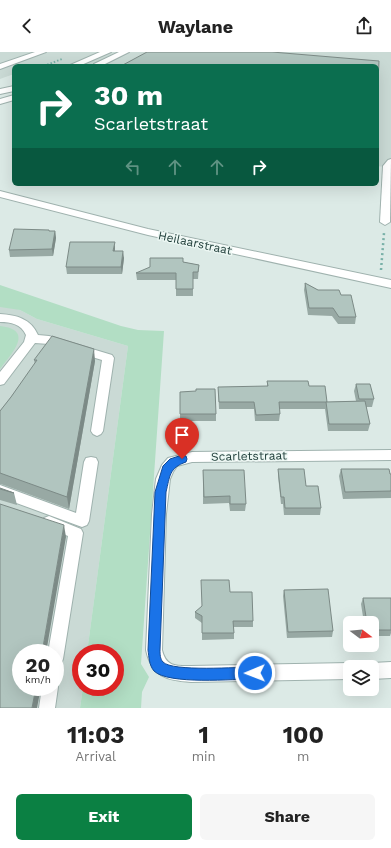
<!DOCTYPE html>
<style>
:root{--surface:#fff;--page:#f6f6f6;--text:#222;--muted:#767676;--accent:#0b8043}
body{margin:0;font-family:"Work Sans",sans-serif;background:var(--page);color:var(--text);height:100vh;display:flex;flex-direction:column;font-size:15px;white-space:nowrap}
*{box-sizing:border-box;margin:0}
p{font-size:13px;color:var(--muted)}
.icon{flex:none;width:22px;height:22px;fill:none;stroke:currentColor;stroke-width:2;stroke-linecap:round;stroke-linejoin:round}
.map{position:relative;height:656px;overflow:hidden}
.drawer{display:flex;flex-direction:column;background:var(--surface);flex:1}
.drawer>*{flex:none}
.banner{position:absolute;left:12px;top:12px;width:367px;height:122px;border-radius:6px;box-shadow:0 4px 16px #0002;background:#0b6e4f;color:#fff;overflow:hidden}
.needle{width:26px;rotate:106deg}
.fabs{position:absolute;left:343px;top:564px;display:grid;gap:8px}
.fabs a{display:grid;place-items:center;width:36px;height:36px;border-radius:6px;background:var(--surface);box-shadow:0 4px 16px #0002;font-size:20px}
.speed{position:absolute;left:12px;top:592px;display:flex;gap:8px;font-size:20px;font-weight:700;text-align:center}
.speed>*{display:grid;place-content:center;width:52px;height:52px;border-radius:50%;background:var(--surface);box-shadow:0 4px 16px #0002;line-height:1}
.speed small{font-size:10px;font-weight:400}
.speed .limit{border:6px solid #d22;background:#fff;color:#111}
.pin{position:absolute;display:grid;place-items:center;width:34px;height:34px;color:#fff;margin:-41px -17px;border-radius:50% 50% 50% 0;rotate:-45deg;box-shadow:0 0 4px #0007}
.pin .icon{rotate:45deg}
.me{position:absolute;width:44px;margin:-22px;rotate:269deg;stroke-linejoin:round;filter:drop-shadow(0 0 3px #0008)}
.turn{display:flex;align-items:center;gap:14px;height:84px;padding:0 16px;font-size:18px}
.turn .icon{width:52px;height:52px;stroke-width:2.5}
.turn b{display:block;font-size:28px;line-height:34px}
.lanes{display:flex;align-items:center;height:38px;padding:0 16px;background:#0003;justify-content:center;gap:20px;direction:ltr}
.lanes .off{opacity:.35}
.eta{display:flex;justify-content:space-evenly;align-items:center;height:68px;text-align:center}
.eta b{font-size:24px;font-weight:700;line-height:28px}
.button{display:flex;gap:8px;margin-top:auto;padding:8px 16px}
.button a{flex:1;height:46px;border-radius:6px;background:var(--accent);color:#fff;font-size:16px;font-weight:700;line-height:46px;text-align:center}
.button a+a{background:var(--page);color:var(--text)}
header{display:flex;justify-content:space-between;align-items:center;height:52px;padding:0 16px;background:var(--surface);font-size:18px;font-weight:700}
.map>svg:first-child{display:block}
</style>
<header><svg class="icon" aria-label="back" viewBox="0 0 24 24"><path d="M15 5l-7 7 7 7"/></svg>Waylane<svg class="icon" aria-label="share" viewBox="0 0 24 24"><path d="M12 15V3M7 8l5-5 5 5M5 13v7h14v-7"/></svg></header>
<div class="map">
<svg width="391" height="656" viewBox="0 0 391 656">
<rect width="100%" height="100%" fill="#dceae6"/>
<g fill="#cadad5" fill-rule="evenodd">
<polygon points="0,0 391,0 391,116 377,114 377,14 14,14 14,22 0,27"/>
<path d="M0,251l20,7 17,9 91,27 -41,307h-6v34h2l-3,21h-80zM21,601h34v34h-34z"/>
</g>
<g fill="#b2dec4">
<polygon points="0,233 121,274 138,278 164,279 141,612 149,625 142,640 141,656 80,656 83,635 115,635 115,601 87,601 128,294 37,267 20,258 0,255"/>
<path d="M0,274c35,4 12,27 0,43z"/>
</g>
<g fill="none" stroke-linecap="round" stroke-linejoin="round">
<g stroke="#9fb2ae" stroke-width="2">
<g id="minor">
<polygon points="35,0 46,0 0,17 0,12"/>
<polygon points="100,0 111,0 79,14 68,14"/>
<polygon points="119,0 129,0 101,14 95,14 94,12"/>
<polygon points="14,34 14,39 0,42 0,37"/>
<polygon points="14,43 14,48 0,52 0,47"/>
<polygon points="391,107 390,170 385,173 380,170 383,114 388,108"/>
<polygon points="0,139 148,177 391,228 391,236 148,183 0,145"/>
<path d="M0,262c17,1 31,5 38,21l11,1 63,19 2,3 -11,73 -2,3 -4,2 -4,-2 -2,-3 11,-71 -53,-16 -14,-1 -31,41 -4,1v-13l24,-30 2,-7c-5,-11 -15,-13 -26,-13z"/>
<path d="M391,398v10l-199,2 -15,4 -4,6 -3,7 -4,35 -4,136c4,17 14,16 29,16l159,-3 6,4h-6v12l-159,3c-25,-2 -39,-5 -45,-32l6,-136 4,-35 6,-14 6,-7 24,-6z"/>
<polygon points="91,405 96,406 98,410 89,469 87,473 82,475 0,445 0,433 76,461 84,410 86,406"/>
<polygon points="49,464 81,477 83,481 63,607 61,612 55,614 55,601 48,601 68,484 44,474 42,470 44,466"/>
<polygon points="391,610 391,626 372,627 372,615 366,615 372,611"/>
<polygon points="55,629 58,635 55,656 39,656 42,635 55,635"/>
</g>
</g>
<polyline stroke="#79b1a8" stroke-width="2" stroke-dasharray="1.5 2" stroke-linecap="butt" points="44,14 62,7"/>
<polyline stroke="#79b1a8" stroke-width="2.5" stroke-dasharray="2 3" stroke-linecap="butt" points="381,218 384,181"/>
<use href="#minor" fill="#fff" fill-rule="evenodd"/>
</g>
<g fill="#98a9a4">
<polygon points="50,179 55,179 56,186 53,204 10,205 9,198"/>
<polygon points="115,197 115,199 124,206 122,222 67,222 66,215"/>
<polygon points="183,210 199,213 198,227 193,227 193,244 176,244 176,228 137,228 136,221"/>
<polygon points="305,231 318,238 341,243 356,265 355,272 338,272 332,264 308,263 304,238"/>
<polygon points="34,308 95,309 69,457 1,432 0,432 0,359 11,345 35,312"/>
<polygon points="267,329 309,334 327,350 356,349 354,339 356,332 374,347 372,355 366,355 370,372 368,379 328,379 325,357 279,357 280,362 279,369 255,369 254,357 219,357 218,335 267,335"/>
<polygon points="180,340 216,362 216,369 180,369"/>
<polygon points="278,417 306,434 321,456 320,463 284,463 283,452 281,452 278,424"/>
<polygon points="341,417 391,422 391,446 343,447 339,424"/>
<polygon points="203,418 246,452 245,459 230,459 229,451 203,452"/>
<polygon points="0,436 14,441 17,453 0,448"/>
<polygon points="284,538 333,579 332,585 287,586 283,544"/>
<polygon points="230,540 253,569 253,575 234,575 234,587 202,588 202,571 195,566 195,560"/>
<polygon points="363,546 391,546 391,581 390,584 372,584 372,571 364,571 361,552"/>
</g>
<g fill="#7c8a86">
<polygon points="55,179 56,186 53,204 52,197"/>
<polygon points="115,190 115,197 114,206 113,199"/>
<polygon points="123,199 124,206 122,222 121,215"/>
<polygon points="94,297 95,309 69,457 67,445"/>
<polygon points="64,473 66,485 46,601 42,601"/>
<polygon points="36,635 41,635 37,656 32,656"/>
</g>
<g fill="#b1c5bf" stroke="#7c8a86">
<polygon points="147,0 272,0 379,9 377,52 377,14 121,14"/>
<polygon points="14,177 49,178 49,179 55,179 52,197 9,198"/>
<polygon points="70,190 115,190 113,199 123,199 121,215 66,215"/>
<polygon points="150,206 183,206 183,210 199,213 198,220 193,220 193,237 176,237 176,221 136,221 150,215"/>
<polygon points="305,231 318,238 339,238 341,243 351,243 356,265 339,265 333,256 309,256"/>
<polygon points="52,284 94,297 67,445 0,421 0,359 11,345 37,308 34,308"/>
<polygon points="267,329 308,329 309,334 325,334 327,350 279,350 280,362 256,363 254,350 219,350 218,335 268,334"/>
<polygon points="356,332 370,332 374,347 359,347"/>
<polygon points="196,337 215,337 216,362 180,362 180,340 196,339"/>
<polygon points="365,349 370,372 329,372 326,350"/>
<polygon points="278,417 304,417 306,434 318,434 321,456 285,456 284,445 281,445"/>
<polygon points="341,417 389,417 390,422 391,422 391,439 345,440"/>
<polygon points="203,418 244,418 246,452 230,452 230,444 204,445"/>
<polygon points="0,436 14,441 0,437"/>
<polygon points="0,452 64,473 42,601 21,601 21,635 36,635 32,656 0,656"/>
<polygon points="201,528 229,528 230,540 252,540 253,569 233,569 234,581 202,581 202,564 195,560 202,554"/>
<polygon points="328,537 333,579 288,580 284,538"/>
<polygon points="363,546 391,546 391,578 372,578 372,571 367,571"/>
</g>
<path fill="#1a73e8" stroke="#114b97" d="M182,403l4,1 1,3 -1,3c-17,6 -16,14 -20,30l-6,158c0,4 0,9 3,12 9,10 76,5 92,5l4,2 2,4 -2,4 -4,2c-21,0 -87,6 -101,-8 -5,-6 -5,-14 -6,-21l7,-158 8,-26 7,-7z"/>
<g text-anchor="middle" stroke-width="3" stroke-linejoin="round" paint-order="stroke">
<g font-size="12" fill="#1d3b37" stroke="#ecf7f3">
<text transform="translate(195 191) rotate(12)" y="4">Heilaarstraat</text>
<text transform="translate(249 404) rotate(-1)" y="4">Scarletstraat</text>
</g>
</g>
</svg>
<div class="fabs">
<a><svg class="needle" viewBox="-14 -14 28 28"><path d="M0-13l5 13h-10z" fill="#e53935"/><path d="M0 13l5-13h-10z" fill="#767676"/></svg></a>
<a><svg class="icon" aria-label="layers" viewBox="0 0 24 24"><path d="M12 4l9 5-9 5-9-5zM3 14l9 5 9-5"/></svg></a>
</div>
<div class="speed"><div>20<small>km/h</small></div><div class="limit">30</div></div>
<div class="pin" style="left:182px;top:407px;background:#d93025"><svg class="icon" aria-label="arrive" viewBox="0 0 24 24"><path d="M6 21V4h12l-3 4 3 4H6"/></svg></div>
<svg class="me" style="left:255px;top:621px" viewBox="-20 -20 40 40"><circle r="17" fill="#1a73e8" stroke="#fff" stroke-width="3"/><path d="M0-11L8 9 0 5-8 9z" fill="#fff"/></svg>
<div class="banner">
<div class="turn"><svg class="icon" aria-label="right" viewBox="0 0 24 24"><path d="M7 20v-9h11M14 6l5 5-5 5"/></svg><div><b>30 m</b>Scarletstraat</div></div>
<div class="lanes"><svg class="icon off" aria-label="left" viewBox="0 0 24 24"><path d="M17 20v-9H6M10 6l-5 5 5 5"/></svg><svg class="icon off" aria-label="ahead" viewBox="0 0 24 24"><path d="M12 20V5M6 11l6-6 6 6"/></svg><svg class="icon off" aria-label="ahead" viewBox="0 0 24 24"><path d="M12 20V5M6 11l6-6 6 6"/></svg><svg class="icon" aria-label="right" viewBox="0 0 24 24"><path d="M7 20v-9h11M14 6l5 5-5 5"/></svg></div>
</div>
</div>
<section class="drawer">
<div class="eta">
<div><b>11:03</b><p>Arrival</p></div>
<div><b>1</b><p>min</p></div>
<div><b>100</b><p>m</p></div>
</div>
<div class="button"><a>Exit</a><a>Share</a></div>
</section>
